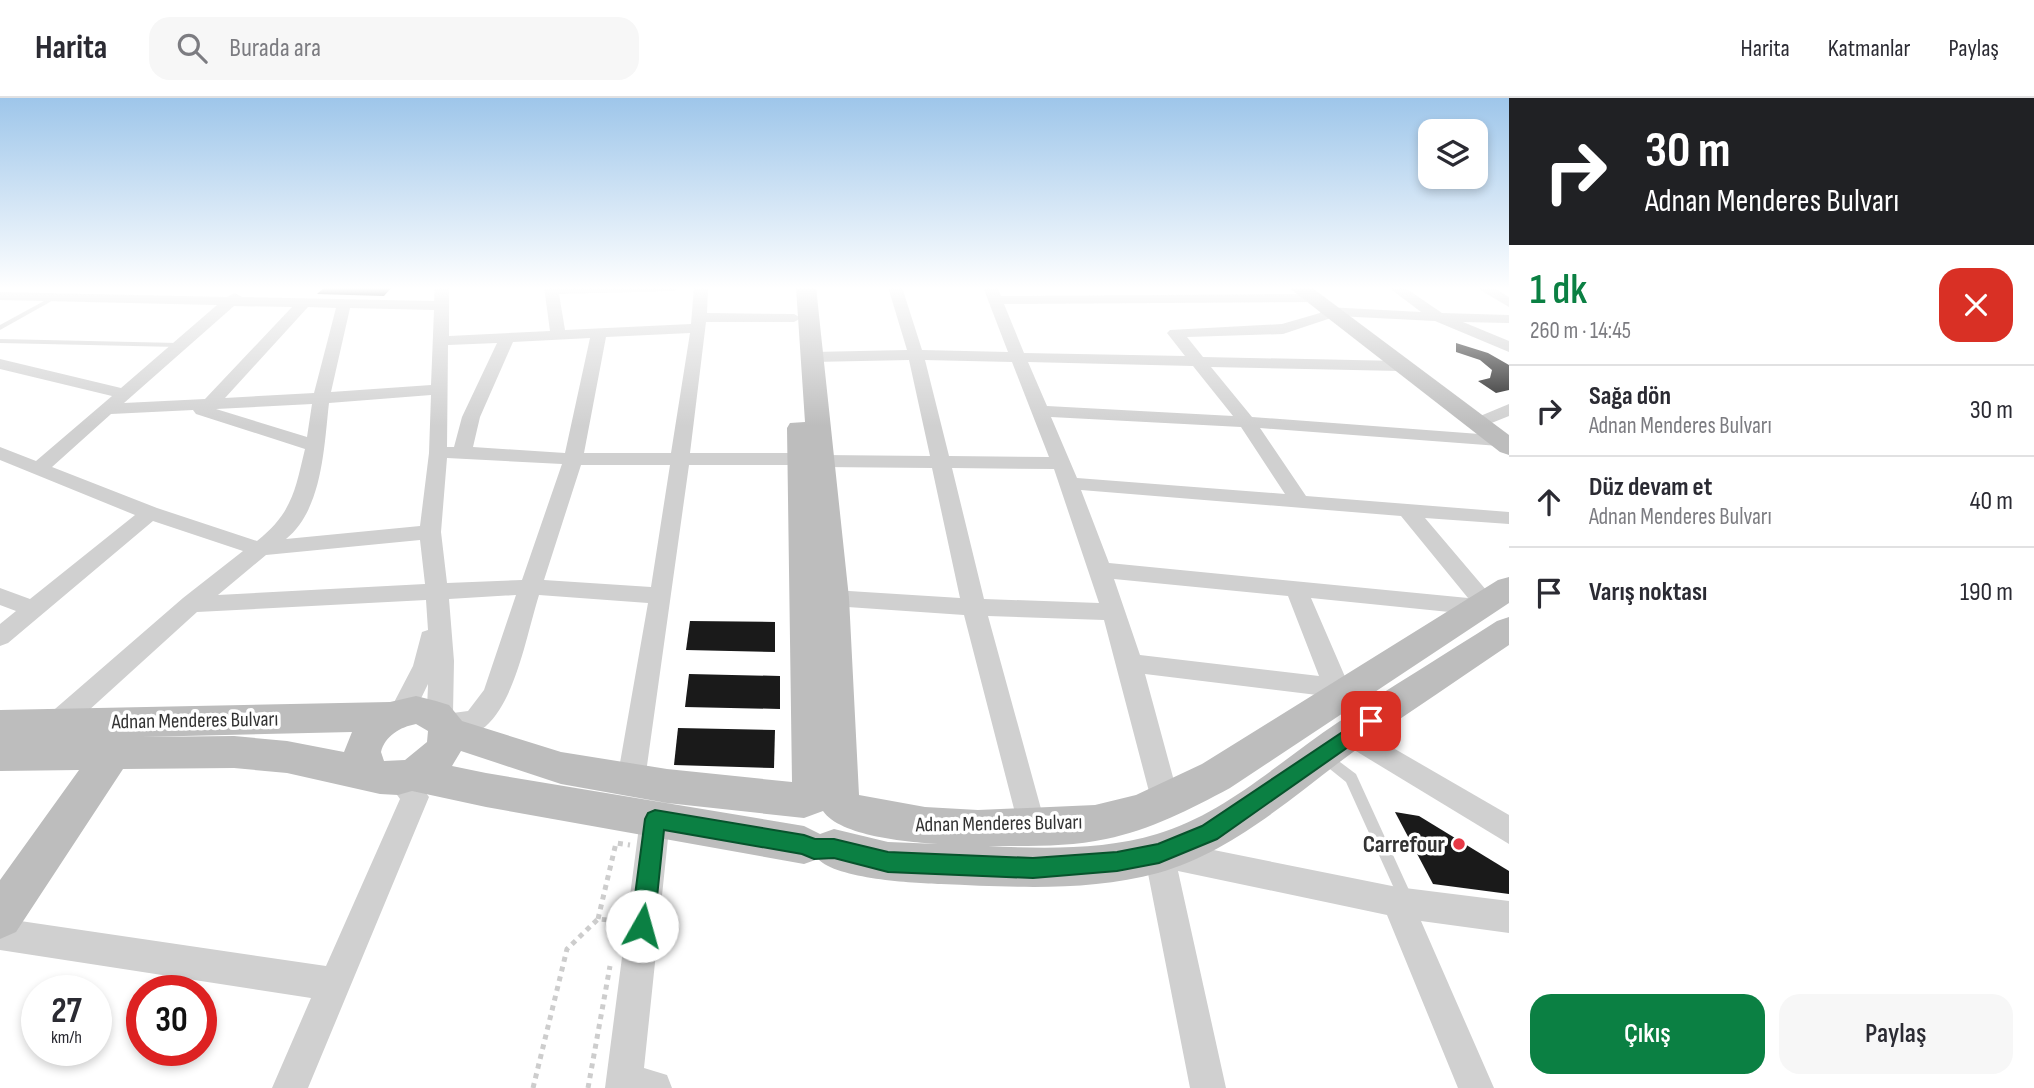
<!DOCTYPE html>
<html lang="tr">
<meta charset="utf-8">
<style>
:root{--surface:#fff;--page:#f7f7f7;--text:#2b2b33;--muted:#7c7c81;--line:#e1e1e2;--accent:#0b8043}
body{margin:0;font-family:"Sofia Sans Condensed",sans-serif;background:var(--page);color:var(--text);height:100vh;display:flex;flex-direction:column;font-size:26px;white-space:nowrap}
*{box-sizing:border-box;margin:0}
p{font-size:23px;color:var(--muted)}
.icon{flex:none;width:38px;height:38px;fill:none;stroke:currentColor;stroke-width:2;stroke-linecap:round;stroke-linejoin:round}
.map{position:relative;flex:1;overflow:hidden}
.side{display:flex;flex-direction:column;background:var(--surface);width:525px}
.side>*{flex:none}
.guide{background:#202124;color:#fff;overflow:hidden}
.tools{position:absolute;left:1418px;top:21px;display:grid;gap:14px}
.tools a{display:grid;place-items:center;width:70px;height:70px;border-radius:14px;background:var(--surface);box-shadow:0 4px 10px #0003;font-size:35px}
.speed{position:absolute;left:21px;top:877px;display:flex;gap:14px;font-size:35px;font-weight:700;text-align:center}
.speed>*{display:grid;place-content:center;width:91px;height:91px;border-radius:50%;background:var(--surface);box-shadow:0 4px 10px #0003;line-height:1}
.speed small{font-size:18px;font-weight:400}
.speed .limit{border:10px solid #d22;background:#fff;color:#111}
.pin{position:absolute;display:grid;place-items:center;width:60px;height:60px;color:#fff;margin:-30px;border-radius:14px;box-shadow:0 4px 10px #0006}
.me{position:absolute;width:77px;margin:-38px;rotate:7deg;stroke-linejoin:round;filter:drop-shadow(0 0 5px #0008)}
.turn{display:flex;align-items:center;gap:24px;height:147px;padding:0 21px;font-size:32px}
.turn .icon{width:91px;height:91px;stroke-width:2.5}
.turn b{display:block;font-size:49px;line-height:60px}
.round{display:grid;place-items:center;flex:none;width:74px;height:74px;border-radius:21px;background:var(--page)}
.head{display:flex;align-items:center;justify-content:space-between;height:119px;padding:0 21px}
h1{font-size:42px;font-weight:600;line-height:52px;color:var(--accent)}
.button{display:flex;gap:14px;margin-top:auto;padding:14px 21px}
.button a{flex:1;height:80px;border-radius:21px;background:var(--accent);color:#fff;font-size:28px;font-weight:600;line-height:80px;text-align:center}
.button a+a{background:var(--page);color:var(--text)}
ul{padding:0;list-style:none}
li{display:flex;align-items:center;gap:21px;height:91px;padding:0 21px;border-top:2px solid var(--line)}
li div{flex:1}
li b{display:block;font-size:26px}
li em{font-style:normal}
header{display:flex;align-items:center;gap:42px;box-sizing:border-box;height:98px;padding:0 35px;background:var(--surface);border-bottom:2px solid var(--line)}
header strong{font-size:33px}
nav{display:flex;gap:38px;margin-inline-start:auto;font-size:24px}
.search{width:490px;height:63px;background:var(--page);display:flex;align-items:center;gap:18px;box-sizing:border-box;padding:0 24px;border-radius:21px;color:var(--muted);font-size:26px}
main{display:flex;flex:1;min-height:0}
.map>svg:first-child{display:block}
</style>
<header>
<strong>Harita</strong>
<div class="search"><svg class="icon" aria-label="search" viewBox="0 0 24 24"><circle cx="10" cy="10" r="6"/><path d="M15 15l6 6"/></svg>Burada ara</div>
<nav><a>Harita</a><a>Katmanlar</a><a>Paylaş</a></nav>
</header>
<main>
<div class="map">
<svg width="1509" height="990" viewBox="0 0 1509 990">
<rect width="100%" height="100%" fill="#fff"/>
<g fill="#1a1a1a">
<polygon points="325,189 392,189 384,198 317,196"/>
<polygon points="1456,245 1488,255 1509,267 1509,292 1496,295 1478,283 1490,280 1492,272 1480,262 1456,254"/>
<polygon points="690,523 775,524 775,554 686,552"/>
<polygon points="689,576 780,578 780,611 685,609"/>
<polygon points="678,630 775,632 774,670 674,667"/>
<polygon points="1395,714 1419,718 1509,773 1509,796 1433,786"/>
</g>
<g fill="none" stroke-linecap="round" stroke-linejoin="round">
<g stroke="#cdcdcd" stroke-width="5" stroke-dasharray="5 5" stroke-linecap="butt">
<polyline points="598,821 616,745 630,747"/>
<polyline points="533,990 567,851 598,821 618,823"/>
<polyline points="588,990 610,868"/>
</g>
<g fill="#d0d0d0" fill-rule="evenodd">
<polygon points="55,197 58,199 57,200 0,232 0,227"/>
<polygon points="0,241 178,245 182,247 178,249 0,245"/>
<polygon points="1324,654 1328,655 1356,676 1414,803 1412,808 1407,810 1402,808 1346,684 1320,663 1318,659 1320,655"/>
</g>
<g fill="#d0d0d0" fill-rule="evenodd">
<path d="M435,189h14v49l101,-5 -6,-44h137l-7,4 -115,3 6,36 126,-6 3,-37h14l-1,26 87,1 7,4 -7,4h-88l-16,131h110l9,6 -9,6h-111l-44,315 -4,9 -10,3 -10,-3 -4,-9 31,-177 -109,-8c-12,38 -23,104 -53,131 -7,7 -32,11 -41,9 -23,-3 -17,-34 -17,-51l-17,35 -9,3 -9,-3 -4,-7 24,-46 9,-34 6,-2 -2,-30 -229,12 -131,119 -9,3 -9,-3 -4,-8 4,-8 135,-117 60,-47 -90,-30 -145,122 -8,3v-22l16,-13 -16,-6v-17l30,11 105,-84 -135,-55v-13l36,14 76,-65 -112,-27v-10l121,29 96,-83 -217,-5v-8l227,5 8,-4 7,4 192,4zM234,208l58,1 -87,92 -81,4zM308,209l28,1 -22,85 -89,5zM350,210l84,2 -3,75 -100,7zM690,235l-19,120h-87l22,-116zM590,240l-25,115 -92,-6 7,-30 33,-75zM497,245l-35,74 -8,30h-7l1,-102zM431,297l-2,58 -9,73 -134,13c37,-30 38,-93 43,-136zM312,306l-5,33 -91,-28zM193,312l3,4 109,35c-10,42 -13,64 -48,92l-100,-33 -105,-41 59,-53zM447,360l115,6 -40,116 -75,3 -6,-51zM581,367h89l-19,122 -107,-7zM420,442l5,44 -207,11 48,-40zM516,497l-32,95 -16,21 -15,2 1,-52 -5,-62z"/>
<path d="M888,189h14l20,63 86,2 -25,-65h14l4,9 311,-2 7,4 -7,4 -308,2 20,49 161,3 -18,-23 3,-3 112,-6 38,-11 1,-5 5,-1 95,5 -33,-25h16l38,26 67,2v8l-46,-1 46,19v11l-74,-31 -98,-5 -54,18 -96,3 16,20 198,4 8,5 -8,5 -190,-4 41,50 254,19 2,4 -2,4 -7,2 -239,-18 46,68 203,16v12l-84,-6 73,86 -4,6 -15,5 -168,-17 35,81 13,3 4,7 -4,7 -9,3 -205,-25 35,129 -4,9 -10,4 -10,-4 -4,-9 -48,-183 -116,-4 58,211 -5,9 -10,4 -10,-4 -57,-221 -131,-9 -8,-2 -3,-6 3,-6 8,-2 127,8 -28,-130 -110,-1 -9,-6 9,-6 108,1 -21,-96 -96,2 -8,-5 8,-5 94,-2zM925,262l87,2 37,95 -100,-1zM1028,264l165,4 40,50 -186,-10zM1051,319l190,10 44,67 -208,-16zM952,370l102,1 45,134 -115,-4zM1081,392l320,26 67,82 -359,-35zM1114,481l174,17 31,80 -179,-21z"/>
<polygon points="1475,189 1492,189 1509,199 1509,209"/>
<polygon points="1509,306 1509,318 1479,330 1470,325 1473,321"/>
<polygon points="1350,625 1509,717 1509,746 1341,644 1337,636 1341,628"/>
<polygon points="399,668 409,672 429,699 308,990 272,990 311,900 0,852 0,820 326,868 400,701 385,680 389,672"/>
<polygon points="655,708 665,712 670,721 644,970 667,977 672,990 605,990 640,721 645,712"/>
<polygon points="1159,741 1397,789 1509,803 1509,835 1421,823 1494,990 1458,990 1387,817 1178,773 1226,990 1190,990 1144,755 1148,745"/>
</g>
<g fill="#bdbdbd" fill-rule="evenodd">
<path d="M796,189h20l33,311 10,197 66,12 53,3 117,-5 41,-10 66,-31 296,-184 11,-3v26l-279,185c-39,21 -80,42 -124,51 -37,8 -79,7 -118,7 55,3 116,4 169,-12 67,-20 122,-72 180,-111 52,-35 107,-68 160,-102l12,-4v28c-48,33 -97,65 -145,99 -66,47 -126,106 -206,129 -71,19 -145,14 -217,11 -28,-1 -104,-5 -123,-25l-14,5 -318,-57 -74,-16 -14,4 -18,-1 -93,-21 -53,-5 -111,1 -107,163 -16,7v-59l79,-110 -79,1v-61l390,-8 26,-6 20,5 13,4 13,16 99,31 106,17 125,13 -5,-354 3,-5 15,-1zM416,626l12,7 -1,11 -22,18 -21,1 -3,-9c4,-16 19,-25 35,-28zM352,634l-8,20 -57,-11 -53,-5 -92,1zM461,653l100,33 106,19 137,15 19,-7c17,25 84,31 115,33l-50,-2 -54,-13 -14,5 -16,-8 -318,-53 -34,-7z"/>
<polygon points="1288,189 1311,189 1509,337 1509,357 1500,354"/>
</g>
</g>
<linearGradient id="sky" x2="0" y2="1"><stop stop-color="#9ec6ea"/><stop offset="0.58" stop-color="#fff"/><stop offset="1" stop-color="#fff" stop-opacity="0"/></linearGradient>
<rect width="1509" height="328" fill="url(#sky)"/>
<polygon fill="#0b8043" stroke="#07532c" stroke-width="2" points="1371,615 1378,618 1381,623 1378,628 1217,741 1159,765 1117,773 1033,780 888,774 834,760 814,761 802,756 664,732 654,828 650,836 642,839 634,836 631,828 645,721 648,715 655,712 804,737 815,741 834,741 888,754 1033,760 1117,754 1158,746 1202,728"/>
<circle fill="#e63946" stroke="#fff" stroke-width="2.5" cx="1459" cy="746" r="7"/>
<g text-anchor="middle" stroke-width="7" stroke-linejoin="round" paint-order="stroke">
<g font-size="21" fill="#333" stroke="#fff">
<text transform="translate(195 622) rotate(-1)" y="7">Adnan Menderes Bulvarı</text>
<text transform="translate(999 725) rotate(-1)" y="7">Adnan Menderes Bulvarı</text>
</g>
<g font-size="24" font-weight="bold" fill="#333" stroke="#fff" text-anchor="end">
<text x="1445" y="754">Carrefour</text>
</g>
</g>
</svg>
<div class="tools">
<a><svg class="icon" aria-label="layers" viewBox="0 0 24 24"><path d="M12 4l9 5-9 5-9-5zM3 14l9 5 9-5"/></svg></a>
</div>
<div class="speed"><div>27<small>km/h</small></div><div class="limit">30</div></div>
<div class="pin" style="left:1371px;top:623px;background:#d93025"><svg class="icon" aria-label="arrive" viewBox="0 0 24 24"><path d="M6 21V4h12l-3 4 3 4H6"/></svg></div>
<svg class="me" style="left:642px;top:828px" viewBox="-20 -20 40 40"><circle r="19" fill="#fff"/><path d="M0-13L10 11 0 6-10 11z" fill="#0b8043"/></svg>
</div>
<section class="side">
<div class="guide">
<div class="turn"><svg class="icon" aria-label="right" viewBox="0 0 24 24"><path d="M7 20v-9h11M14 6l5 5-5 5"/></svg><div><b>30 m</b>Adnan Menderes Bulvarı</div></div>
</div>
<div class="head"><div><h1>1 dk</h1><p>260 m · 14:45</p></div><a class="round" style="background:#d93025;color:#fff"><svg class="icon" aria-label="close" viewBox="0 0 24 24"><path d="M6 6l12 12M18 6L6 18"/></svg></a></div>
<ul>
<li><svg class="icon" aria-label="right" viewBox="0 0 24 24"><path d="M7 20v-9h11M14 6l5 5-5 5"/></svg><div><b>Sağa dön</b><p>Adnan Menderes Bulvarı</p></div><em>30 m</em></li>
<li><svg class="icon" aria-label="ahead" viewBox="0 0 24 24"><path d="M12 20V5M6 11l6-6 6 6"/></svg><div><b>Düz devam et</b><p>Adnan Menderes Bulvarı</p></div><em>40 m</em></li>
<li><svg class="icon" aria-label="arrive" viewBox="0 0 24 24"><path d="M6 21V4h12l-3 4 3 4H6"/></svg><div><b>Varış noktası</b></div><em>190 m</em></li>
</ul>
<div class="button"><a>Çıkış</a><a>Paylaş</a></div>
</section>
</main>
